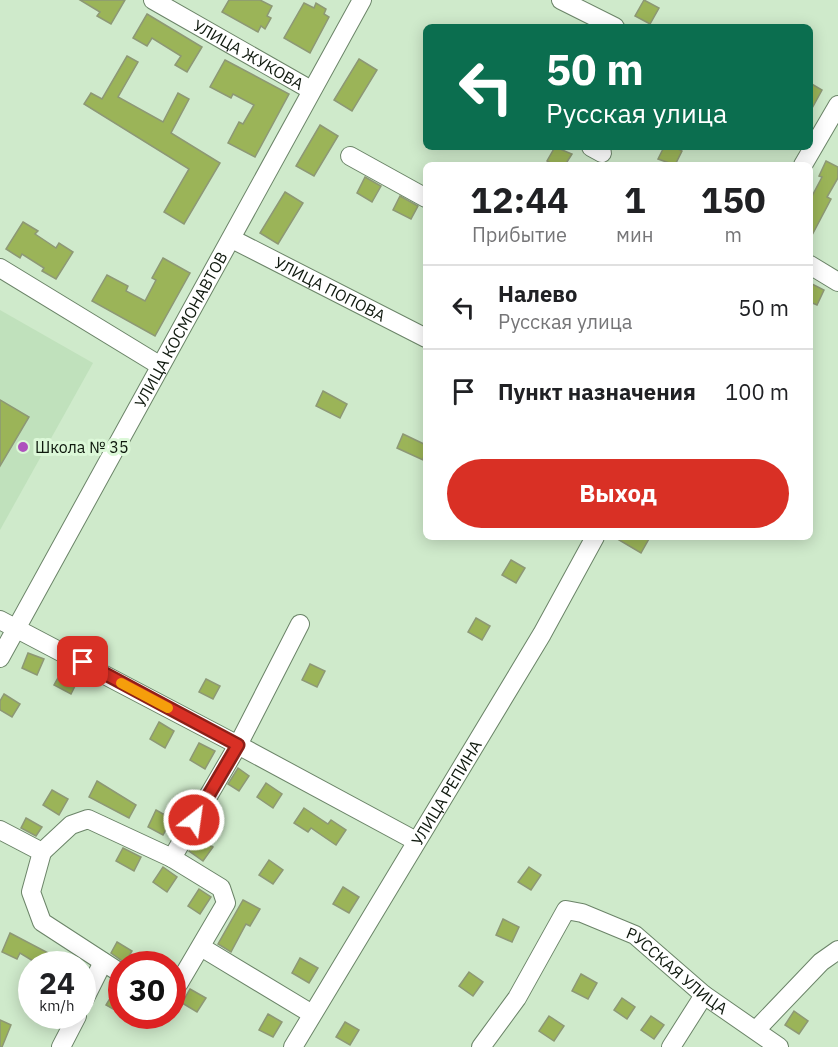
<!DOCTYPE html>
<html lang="ru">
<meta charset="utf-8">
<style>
:root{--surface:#fff;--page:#f6f6f6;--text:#202124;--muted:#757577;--line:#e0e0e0;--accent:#d93025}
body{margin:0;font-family:"IBM Plex Sans",sans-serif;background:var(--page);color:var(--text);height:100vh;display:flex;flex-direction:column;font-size:22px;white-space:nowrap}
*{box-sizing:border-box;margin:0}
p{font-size:20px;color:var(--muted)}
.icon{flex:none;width:33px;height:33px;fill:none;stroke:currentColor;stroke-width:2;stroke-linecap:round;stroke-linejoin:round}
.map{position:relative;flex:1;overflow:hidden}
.side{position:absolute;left:423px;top:162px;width:390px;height:378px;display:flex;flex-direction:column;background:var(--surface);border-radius:9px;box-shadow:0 3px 15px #0003}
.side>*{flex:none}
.top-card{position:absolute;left:423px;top:24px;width:390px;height:126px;border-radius:9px;box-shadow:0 3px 15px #0003;background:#0b6e4f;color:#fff;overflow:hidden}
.speed{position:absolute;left:18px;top:951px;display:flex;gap:12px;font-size:30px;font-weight:700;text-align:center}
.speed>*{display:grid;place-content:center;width:78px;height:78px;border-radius:50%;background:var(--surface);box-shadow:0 3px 15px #0003;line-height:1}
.speed small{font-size:15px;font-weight:400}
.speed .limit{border:9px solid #d22;background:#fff;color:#111}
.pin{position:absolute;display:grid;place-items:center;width:51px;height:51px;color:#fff;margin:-26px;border-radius:12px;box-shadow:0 3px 9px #0006}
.me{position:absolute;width:66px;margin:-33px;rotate:30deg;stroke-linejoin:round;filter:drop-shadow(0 0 4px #0008)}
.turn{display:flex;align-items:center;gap:21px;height:126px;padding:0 24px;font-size:27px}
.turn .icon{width:78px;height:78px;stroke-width:2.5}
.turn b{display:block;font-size:42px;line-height:51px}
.eta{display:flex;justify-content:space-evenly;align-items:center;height:102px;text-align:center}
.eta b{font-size:36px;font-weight:700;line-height:42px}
.primary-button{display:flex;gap:12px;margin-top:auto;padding:12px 24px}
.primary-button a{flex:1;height:69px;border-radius:36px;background:var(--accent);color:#fff;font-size:24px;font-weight:700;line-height:69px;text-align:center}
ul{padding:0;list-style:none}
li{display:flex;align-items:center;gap:18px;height:84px;padding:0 24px;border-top:2px solid var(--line)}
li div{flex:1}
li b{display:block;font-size:22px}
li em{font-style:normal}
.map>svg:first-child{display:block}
</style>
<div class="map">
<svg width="838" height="1047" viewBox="0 0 838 1047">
<rect width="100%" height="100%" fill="#cfeacb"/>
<polygon fill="#c0e1bc" points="0,310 93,363 0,530"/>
<g fill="#9bb458" stroke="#8d9875" stroke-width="1.5">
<polygon points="80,0 125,0 111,24 97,16 100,12"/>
<polygon points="229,0 260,0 272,6 267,16 271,18 265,29 261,26 258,32 222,12"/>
<polygon points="644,0 659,8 650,24 635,16"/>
<polygon points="304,3 314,8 316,3 326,9 324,14 329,17 310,53 284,38"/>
<polygon points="147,14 202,47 187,72 175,65 181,56 152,38 147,46 133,38"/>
<polygon points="127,56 138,62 118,97 163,122 178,93 189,99 171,133 220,163 184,224 164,212 189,169 84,104 91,93 102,99"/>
<polygon points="359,59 377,70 352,111 334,100"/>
<polygon points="225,60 289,94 255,157 228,143 239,122 243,124 254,105 233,94 231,98 210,87"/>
<polygon points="810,83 822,90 810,112"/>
<polygon points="320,125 338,136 314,176 296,166"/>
<polygon points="555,147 572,154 565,165 554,165 547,161"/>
<polygon points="664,147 675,147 682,151 675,165 658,159"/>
<polygon points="826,161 838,167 838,178 827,197 831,199 810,239 810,200 822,177 819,176"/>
<polygon points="365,177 381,186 372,202 357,193"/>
<polygon points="285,192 303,203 278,244 260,233"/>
<polygon points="400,196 418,206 411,219 393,210"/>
<polygon points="23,222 38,231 35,234 56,248 59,243 73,252 56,279 42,271 44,268 22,254 20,258 6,249"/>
<polygon points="163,258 190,273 155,336 92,301 107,275 128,286 126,291 145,301 156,280 152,278"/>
<polygon points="810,283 824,290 817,305 810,302"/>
<polygon points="323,391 347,404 340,418 316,406"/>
<polygon points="0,400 29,417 0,466"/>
<polygon points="403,434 426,445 423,460 397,448"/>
<polygon points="614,537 650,537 641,553"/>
<polygon points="511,560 525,568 516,583 502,575"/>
<polygon points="476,618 490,626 482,640 468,632"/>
<polygon points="28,653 44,659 37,675 22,668"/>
<polygon points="310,664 325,671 317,687 302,680"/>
<polygon points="63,669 79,678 71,694 54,685"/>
<polygon points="206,679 220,686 213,699 199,692"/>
<polygon points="4,694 20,704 12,717 0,710 0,701"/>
<polygon points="159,722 174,731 165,748 150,739"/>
<polygon points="199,743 215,751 205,769 190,760"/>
<polygon points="238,768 249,776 239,791 228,784"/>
<polygon points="97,781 136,805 129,818 89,797"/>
<polygon points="266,783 282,794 273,808 257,797"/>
<polygon points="52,790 68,799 59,815 43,805"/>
<polygon points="304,808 328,824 331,820 346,830 336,845 311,828 308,832 294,823"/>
<polygon points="156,810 172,819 163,835 148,827"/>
<polygon points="26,818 42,827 36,836 21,828"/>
<polygon points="198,838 213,847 203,861 189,851"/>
<polygon points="123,848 141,857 134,871 116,861"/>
<polygon points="269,860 283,870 273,884 259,875"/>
<polygon points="163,867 177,877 167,892 153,882"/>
<polygon points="529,867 541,875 531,890 518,882"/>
<polygon points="343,887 359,897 349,913 333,904"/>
<polygon points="199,889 211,897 200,914 188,906"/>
<polygon points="243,900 260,909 250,926 246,924 231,952 218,944"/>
<polygon points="503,919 519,927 512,942 496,935"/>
<polygon points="10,933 54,956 49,964 38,964 20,953 17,959 2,952"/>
<polygon points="117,942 132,951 125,963 111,953"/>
<polygon points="300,958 318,968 309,983 292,973"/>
<polygon points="469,972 483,982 473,996 459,986"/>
<polygon points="581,974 597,983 588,999 572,991"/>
<polygon points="190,989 206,998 197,1012 182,1003"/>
<polygon points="115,990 122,994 122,1014 106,1005"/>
<polygon points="622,998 635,1007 627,1019 614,1010"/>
<polygon points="794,1011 808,1021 799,1034 785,1025"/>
<polygon points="268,1014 282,1022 273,1037 259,1030"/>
<polygon points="549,1016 564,1026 554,1041 539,1031"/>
<polygon points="651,1016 664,1025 654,1039 641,1030"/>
<polygon points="0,1020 11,1025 2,1047 0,1047"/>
<polygon points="345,1022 359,1030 350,1045 336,1037"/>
</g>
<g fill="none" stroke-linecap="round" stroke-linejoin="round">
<g stroke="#6b8468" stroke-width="20">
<g id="minor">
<path id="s1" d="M153,0l158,90"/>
<polyline points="561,0 615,27"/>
<polyline points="591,147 602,153"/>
<polyline points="350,156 426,198"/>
<polyline points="803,165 838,105"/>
<path id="s2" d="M232,239l194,99"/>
<polyline points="810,265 838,282"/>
<polyline points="0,268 159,365"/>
<polyline points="0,620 238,745 300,624"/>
<path id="s3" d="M0,658l362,-658"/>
<polyline points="0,830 42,852 31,892 42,922 122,974"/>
<polyline points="42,852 71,825 88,819 172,858"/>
<polyline points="201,947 312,1014"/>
<polyline points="172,984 179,983 226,903 221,888 172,858 238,745 416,841"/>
<polyline points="82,1004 103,962"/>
<polyline points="756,1030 821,962 838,950"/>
<polyline points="61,1047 77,1016"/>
<path id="s4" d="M293,1047l249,-413 53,-97"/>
<path id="s5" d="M481,1047l36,-49 49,-88 16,3 53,22 69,60 75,52"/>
<polyline points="671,1047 704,995"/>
</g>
</g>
<use href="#minor" stroke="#fff" stroke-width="18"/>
</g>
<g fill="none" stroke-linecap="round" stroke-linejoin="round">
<g stroke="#8d1f18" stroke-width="15">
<polyline id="route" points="83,662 238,745 194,820"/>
</g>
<use href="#route" stroke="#d93025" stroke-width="10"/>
<polyline stroke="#f59e0b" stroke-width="10" points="121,683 168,708"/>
</g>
<circle fill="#ae52bd" stroke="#dcf8d8" stroke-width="2" cx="23" cy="447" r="6"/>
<g text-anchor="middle" stroke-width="6" stroke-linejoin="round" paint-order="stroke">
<g font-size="16" fill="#0f190e" stroke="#dcf8d8">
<text dy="6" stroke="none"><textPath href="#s1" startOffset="110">УЛИЦА ЖУКОВА</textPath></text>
<text dy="6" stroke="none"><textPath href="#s2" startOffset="110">УЛИЦА ПОПОВА</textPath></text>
<text dy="6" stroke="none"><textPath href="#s3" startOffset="375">УЛИЦА КОСМОНАВТОВ</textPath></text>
<text dy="6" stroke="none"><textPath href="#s4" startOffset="297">УЛИЦА РЕПИНА</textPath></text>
<text dy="6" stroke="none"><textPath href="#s5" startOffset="290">РУССКАЯ УЛИЦА</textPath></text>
</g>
<g font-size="16" fill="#0f190e" stroke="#dcf8d8" text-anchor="start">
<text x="35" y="453">Школа № 35</text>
</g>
</g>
</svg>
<div class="speed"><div>24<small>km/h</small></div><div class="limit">30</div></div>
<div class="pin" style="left:83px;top:662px;background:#d93025"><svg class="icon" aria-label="arrive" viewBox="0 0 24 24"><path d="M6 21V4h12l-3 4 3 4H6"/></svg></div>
<svg class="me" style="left:194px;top:820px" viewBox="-20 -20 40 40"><circle r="17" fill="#d93025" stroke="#fff" stroke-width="3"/><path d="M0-11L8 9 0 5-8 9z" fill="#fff"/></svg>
<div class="top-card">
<div class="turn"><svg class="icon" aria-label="left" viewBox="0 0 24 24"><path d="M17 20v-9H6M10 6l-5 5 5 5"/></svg><div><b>50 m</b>Русская улица</div></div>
</div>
<section class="side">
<div class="eta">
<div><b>12:44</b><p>Прибытие</p></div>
<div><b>1</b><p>мин</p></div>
<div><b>150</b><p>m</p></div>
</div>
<ul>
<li><svg class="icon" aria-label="left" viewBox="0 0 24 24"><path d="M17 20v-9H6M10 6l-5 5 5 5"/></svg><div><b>Налево</b><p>Русская улица</p></div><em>50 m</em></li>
<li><svg class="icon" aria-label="arrive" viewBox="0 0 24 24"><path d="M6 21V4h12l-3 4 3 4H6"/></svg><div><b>Пункт назначения</b></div><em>100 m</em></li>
</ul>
<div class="primary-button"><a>Выход</a></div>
</section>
</div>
